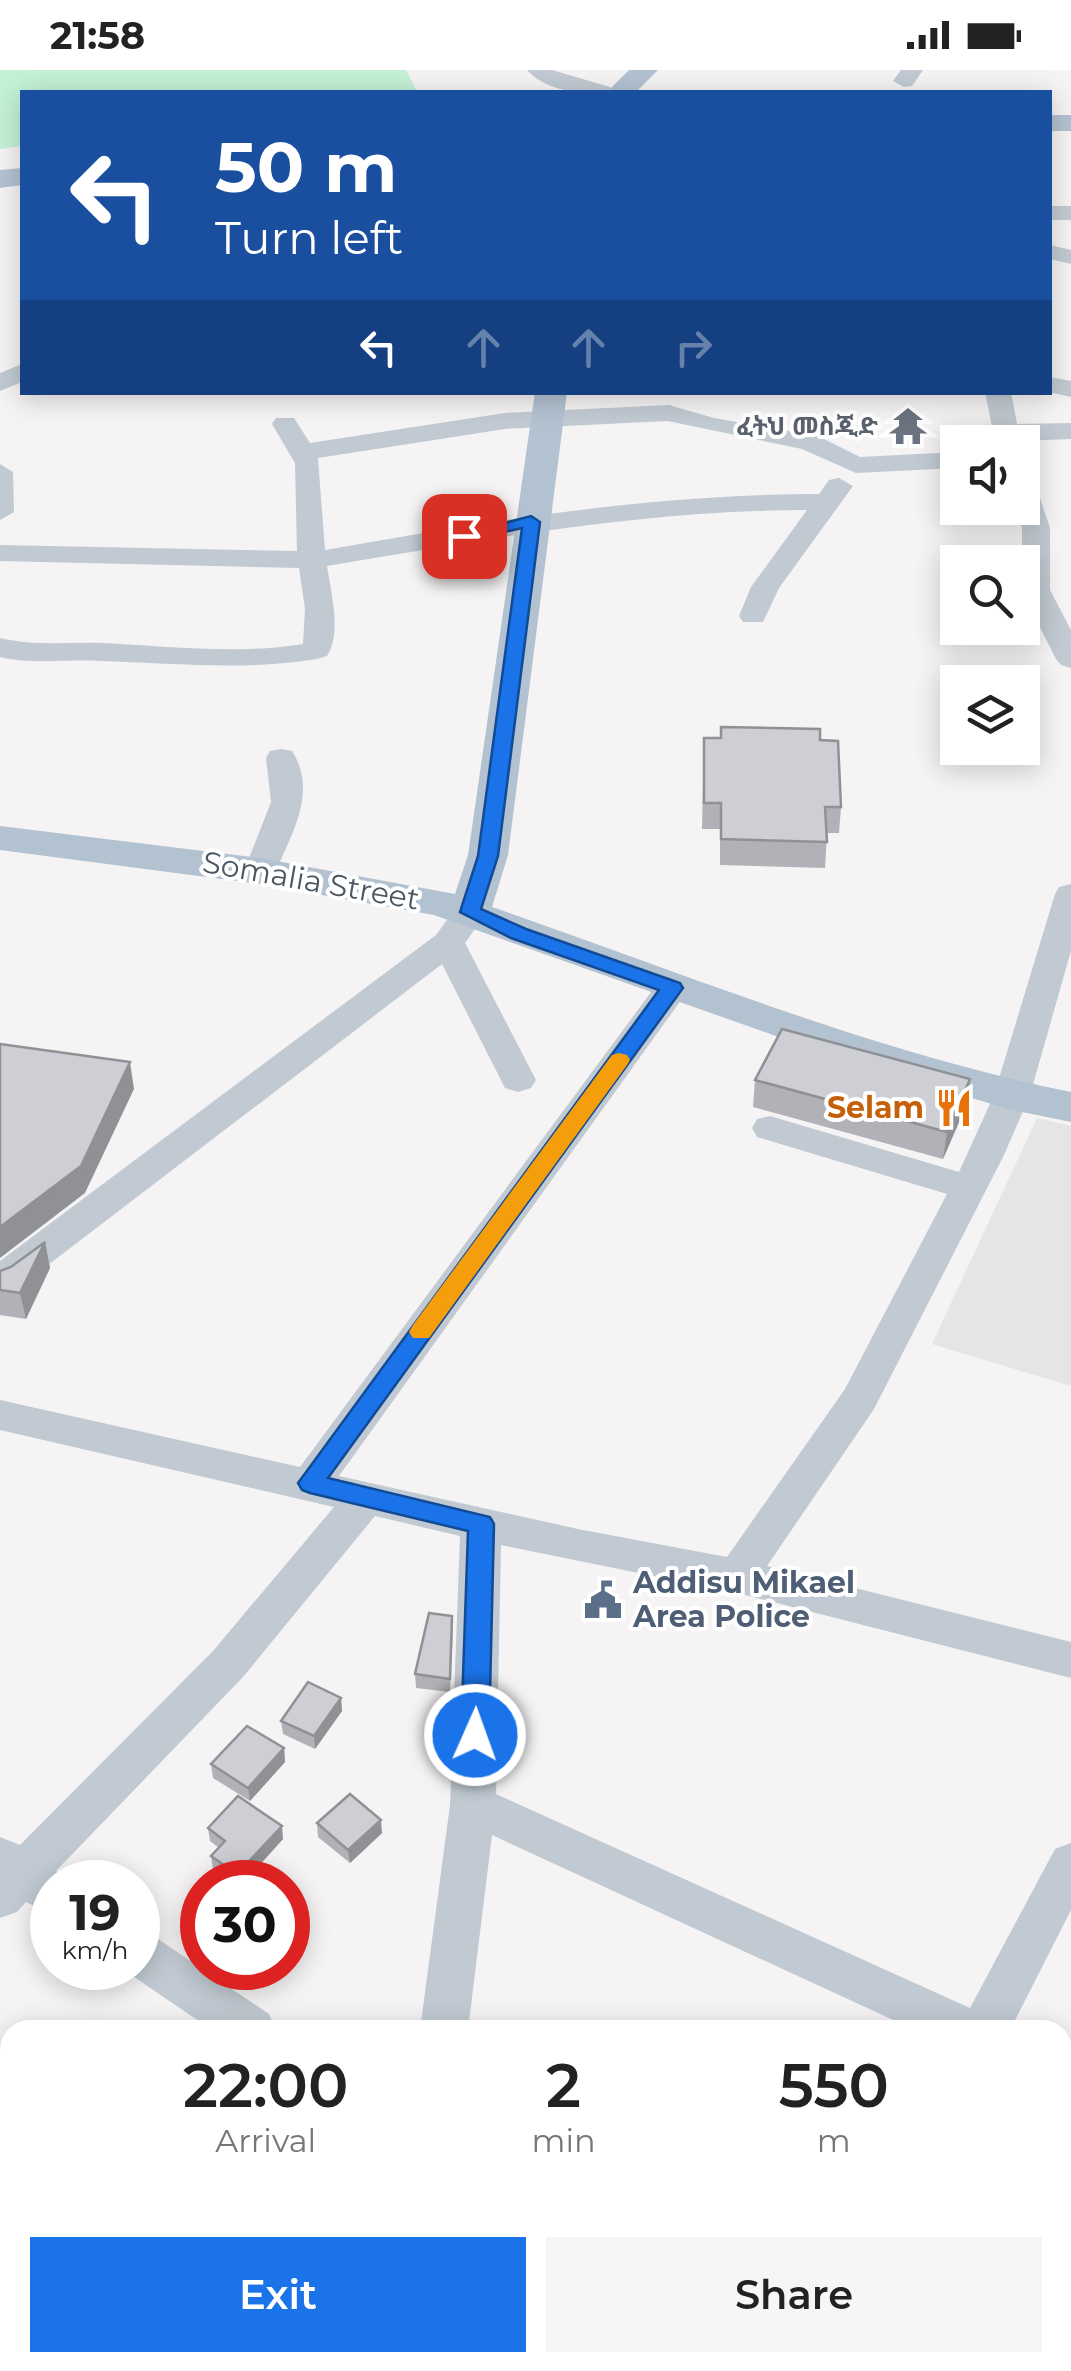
<!DOCTYPE html>
<meta charset="utf-8">
<style>
:root{--surface:#fff;--page:#f6f6f6;--text:#222;--muted:#767676;--accent:#1a73e8}
body{margin:0;font-family:Montserrat,"Noto Sans Ethiopic",sans-serif;background:var(--page);color:var(--text);height:100vh;display:flex;flex-direction:column;font-size:38px;white-space:nowrap}
*{box-sizing:border-box;margin:0}
p{font-size:32px;color:var(--muted)}
.icon{flex:none;width:55px;height:55px;fill:none;stroke:currentColor;stroke-width:2;stroke-linecap:round;stroke-linejoin:round}
.map{position:relative;flex:1;overflow:hidden}
.sheet{position:absolute;left:0px;top:1950px;width:1072px;height:352px;display:flex;flex-direction:column;background:var(--surface);border-radius:30px 30px 0 0;box-shadow:0 5px 25px #0003}
.sheet>*{flex:none}
.banner{position:absolute;left:20px;top:20px;width:1032px;height:305px;border-radius:0px;box-shadow:0 5px 25px #0003;background:#1a4fa0;color:#fff;overflow:hidden}
.fabs{position:absolute;left:940px;top:355px;display:grid;gap:20px}
.fabs a{display:grid;place-items:center;width:100px;height:100px;border-radius:0px;background:var(--surface);box-shadow:0 5px 25px #0003;font-size:50px}
.speed{position:absolute;left:30px;top:1790px;display:flex;gap:20px;font-size:50px;font-weight:700;text-align:center}
.speed>*{display:grid;place-content:center;width:130px;height:130px;border-radius:50%;background:var(--surface);box-shadow:0 5px 25px #0003;line-height:1}
.speed small{font-size:25px;font-weight:400}
.speed .limit{border:15px solid #d22;background:#fff;color:#111}
.pin{position:absolute;display:grid;place-items:center;width:85px;height:85px;color:#fff;margin:-42px;border-radius:20px;box-shadow:0 5px 15px #0006}
.me{position:absolute;width:110px;margin:-55px;rotate:2deg;stroke-linejoin:round;filter:drop-shadow(0 0 8px #0008)}
.turn{display:flex;align-items:center;gap:35px;height:210px;padding:0 30px;font-size:45px}
.turn .icon{width:130px;height:130px;stroke-width:2.5}
.turn b{display:block;font-size:70px;line-height:85px}
.lanes{display:flex;align-items:center;height:95px;padding:0 30px;background:#0003;justify-content:center;gap:50px;direction:ltr}
.lanes .off{opacity:.35}
.eta{display:flex;justify-content:space-evenly;align-items:center;height:170px;text-align:center}
.eta b{font-size:60px;font-weight:600;line-height:70px}
.cta{display:flex;gap:20px;margin-top:auto;padding:20px 30px}
.cta a{flex:1;height:115px;border-radius:0px;background:var(--accent);color:#fff;font-size:40px;font-weight:600;line-height:115px;text-align:center}
.cta a+a{background:var(--page);color:var(--text)}
.status{display:flex;justify-content:space-between;align-items:center;height:70px;padding:0 50px;background:var(--surface);direction:ltr}
.status svg{height:28px;fill:currentColor}
.map>svg:first-child{display:block}
</style>
<div class="status"><b>21:58</b><svg viewBox="0 0 49 12"><path d="M0 12V9h3v3zM5 12V6h3v6zM10 12V3h3v9zM15 12V0h3v12zM26 1h20v11H26zM47 4h2v5h-2z"/></svg></div>
<div class="map">
<svg width="1071" height="2301" viewBox="0 0 1071 2301">
<rect width="100%" height="100%" fill="#f5f3f3"/>
<polygon fill="#e6e4e5" points="1037,1048 1071,1056 1071,1316 932,1274"/>
<polygon fill="#c3f1d5" points="0,0 406,0 417,22 22,22 22,76 0,79"/>
<g fill="none" stroke-linecap="round" stroke-linejoin="round">
<g fill="#c1cad2" fill-rule="evenodd">
<path d="M527,0h25l58,17 3,5c-29,2 -65,1 -86,-22z"/>
<polygon points="901,0 923,0 912,16 904,17 893,11"/>
<rect x="1050" y="136" width="21" height="14"/>
<polygon points="1050,175 1071,180 1071,194 1050,189"/>
<polygon points="22,294 22,312 0,321 0,303"/>
<polygon points="1050,307 1071,311 1071,327 1049,322"/>
<polygon points="985,322 1011,322 1017,354 1071,353 1071,369 995,372"/>
<path d="M669,335l45,13 104,18 42,21 98,-5v16l-102,5 -54,-24 -134,-28 -163,8 -187,29 7,92c165,-29 326,-56 494,-56l10,-14 10,-2 14,8 -74,102 -16,34h-20l-4,-6 12,-29 56,-77c-162,0 -320,29 -480,56 4,26 15,67 0,90l-10,3c-73,12 -143,4 -217,2 -33,-2 -67,4 -100,-4v-19c33,8 66,4 100,5 68,3 136,12 203,1l2,-35 -6,-41 -299,-7v-16l297,6 -2,-88 -23,-39 4,-6h18l16,25 195,-30z"/>
<polygon points="0,394 13,402 14,442 0,450"/>
<polygon points="1022,408 1036,416 1050,458 1050,520 1071,560 1071,598 1061,595 1056,589 1022,522 1022,458 1015,438 1022,438"/>
<path d="M281,679l11,2c26,40 0,82 -16,120l-4,7h-24l-4,-7 27,-69 -5,-44 4,-7z"/>
<polygon points="1071,814 1071,881 1030,1025 1004,1085 874,1339 767,1496 1071,1572 1071,1608 737,1523 501,1475 496,1724 970,1938 1055,1779 1071,1773 1071,1840 1010,1960 915,1960 492,1765 468,1960 420,1960 450,1735 460,1466 375,1446 243,1607 56,1801 70,1812 52,1812 52,1845 26,1832 17,1842 0,1848 0,1767 20,1775 213,1581 334,1437 0,1360 0,1330 300,1397 660,910 672,907 684,910 689,918 684,926 339,1406 578,1459 727,1487 845,1319 947,1124 757,1067 752,1058 757,1049 770,1046 959,1102 994,1025 1055,824 1059,817"/>
<polygon points="470,832 482,835 487,842 465,873 536,1010 531,1018 518,1022 505,1018 442,894 14,1221 0,1225 0,1191 436,865 458,835"/>
<polygon points="138,1860 155,1867 269,1944 276,1960 212,1960 121,1898 138,1898"/>
<polygon points="0,2170 10,2174 10,2231 0,2227"/>
<polygon points="86,2292 146,2292 150,2301 90,2301"/>
<polygon points="387,2292 441,2292 440,2301 386,2301"/>
<polygon points="785,2292 840,2292 836,2301 781,2301"/>
</g>
<g fill="#b3c2d1" fill-rule="evenodd">
<polygon points="629,0 658,0 636,22 607,22"/>
<rect x="1050" y="45" width="21" height="16"/>
<polygon points="22,98 22,115 0,118 0,100"/>
<path d="M535,322h32l-59,463 -16,52c191,66 381,145 579,185v30l-59,-12 -174,-52 -404,-143 -174,-31 -260,-34v-24l260,32 195,36 13,-39z"/>
</g>
</g>
<g fill="#b0b2b7">
<polygon points="721,657 820,670 841,737 839,763 827,763 825,798 720,795 720,759 702,759 704,668 720,668"/>
<polygon points="755,1010 966,1036 943,1089 753,1037"/>
<polygon points="45,1172 50,1198 26,1249 0,1245 0,1201 11,1197"/>
<polygon points="453,1559 450,1622 416,1618 415,1604"/>
<polygon points="341,1628 342,1641 315,1679 283,1664 281,1651"/>
<polygon points="284,1678 285,1692 250,1731 213,1708 211,1694"/>
<polygon points="317,1753 382,1763 350,1793 318,1767"/>
<polygon points="208,1758 283,1769 244,1812 232,1812 213,1799 211,1786 219,1778 210,1771"/>
<polygon points="1071,2058 1071,2089 1062,2077 1063,2063"/>
<polygon points="1071,2168 1071,2253 1062,2249 1062,2174"/>
<polygon points="952,2292 990,2292 986,2301 968,2301"/>
</g>
<g fill="#909195">
<polygon points="130,992 134,1019 85,1123 0,1188 0,1157"/>
<polygon points="970,1009 966,1036 943,1089 947,1062"/>
<polygon points="45,1172 50,1198 26,1249 20,1223"/>
<polygon points="341,1628 342,1641 315,1679 314,1666"/>
<polygon points="284,1678 285,1692 250,1731 248,1718"/>
<polygon points="381,1750 382,1763 350,1793 348,1780"/>
<polygon points="282,1756 283,1769 244,1812 238,1812 237,1804"/>
</g>
<g fill="#cdcfd5" stroke="#909195" stroke-width="2.5">
<polygon points="721,657 820,659 820,670 838,671 841,737 825,737 827,772 721,769 721,733 704,733 704,668 721,668"/>
<polygon points="782,959 970,1009 947,1062 755,1010"/>
<polygon points="0,974 130,992 81,1096 0,1157"/>
<polygon points="45,1172 20,1223 0,1220 0,1201 11,1197"/>
<polygon points="429,1543 452,1546 450,1609 415,1604"/>
<polygon points="308,1612 341,1628 314,1666 281,1651"/>
<polygon points="247,1656 284,1678 248,1718 211,1694"/>
<polygon points="350,1724 381,1750 348,1780 317,1753"/>
<polygon points="238,1726 282,1756 237,1804 211,1786 225,1771 208,1758"/>
<polygon points="1071,2058 1071,2075 1063,2063"/>
<polygon points="1066,2165 1071,2168 1071,2240 1062,2235 1062,2174"/>
<polygon points="1066,2255 1071,2259 1071,2301 1034,2301 1040,2292 1062,2292 1062,2260"/>
</g>
<polygon fill="#1a73e8" stroke="#114b97" stroke-width="2.5" points="531,446 540,452 498,786 481,839 526,859 680,913 683,918 328,1408 490,1447 494,1454 489,1665 485,1673 475,1676 465,1673 461,1665 468,1461 310,1423 302,1420 298,1413 659,920 511,868 460,842 478,786 522,458 464,471 456,466"/>
<polygon fill="#f59e0b" points="619,983 627,985 630,990 627,995 429,1268 413,1268 409,1262 413,1255 612,985"/>
<defs>
<g id="temple-bare" transform="scale(3)"><path d="M0-6L5-2H3V0L6.5 2.5H4V6H1.5V3h-3V6H-4V2.5H-6.5L-3 0V-2H-5Z" fill="#6b7280" stroke="#fff" stroke-width="2.5" paint-order="stroke"/></g>
<g id="restaurant-bare" transform="scale(3)"><path d="M-5-6h1v4h1v-4h1v4h1v-4h1v5L-1.5 .5V6h-2V.5L-5-1ZM5-6V6H3V1.5H1.5Q1.5-4 5-6Z" fill="#e8710a" stroke="#fff" stroke-width="2.5" paint-order="stroke"/></g>
<g id="civic-bare" transform="scale(3)"><path d="M-.6-6.5H3V-4.5H.6V-3L4-1V1h2V6H-6V1h2V-1L-.6-3ZM-1.2 2.5V6h2.4V2.5Z" fill="#5c6f8a" stroke="#fff" stroke-width="2.5" paint-order="stroke"/></g>
</defs>
<g fill-rule="evenodd">
<use href="#temple-bare" x="908" y="356"/>
<use href="#restaurant-bare" x="954" y="1038"/>
<use href="#civic-bare" x="603" y="1530"/>
</g>
<g text-anchor="middle" stroke-width="8" stroke-linejoin="round" paint-order="stroke">
<g font-size="25" font-weight="bold" fill="#5b616d" stroke="#fff" text-anchor="end">
<text x="878" y="365">ፈትህ መስጂድ</text>
</g>
<g font-size="30" fill="#4a5661" stroke="#fff">
<text transform="translate(311 811) rotate(10)" y="10">Somalia Street</text>
</g>
<g font-size="30" font-weight="bold" fill="#c56008" stroke="#fff" text-anchor="end">
<text x="924" y="1048">Selam</text>
</g>
<g font-size="30" font-weight="bold" fill="#4e5e75" stroke="#fff" text-anchor="start">
<text x="633" y="1523">Addisu Mikael<tspan x="633" dy="34">Area Police</tspan></text>
</g>
</g>
</svg>
<div class="fabs">
<a><svg class="icon" aria-label="sound" viewBox="0 0 24 24"><path d="M4 9h4l5-4v14l-5-4H4zM17 9q2 3 0 6"/></svg></a>
<a><svg class="icon" aria-label="search" viewBox="0 0 24 24"><circle cx="10" cy="10" r="6"/><path d="M15 15l6 6"/></svg></a>
<a><svg class="icon" aria-label="layers" viewBox="0 0 24 24"><path d="M12 4l9 5-9 5-9-5zM3 14l9 5 9-5"/></svg></a>
</div>
<div class="speed"><div>19<small>km/h</small></div><div class="limit">30</div></div>
<div class="pin" style="left:464px;top:466px;background:#d93025"><svg class="icon" aria-label="arrive" viewBox="0 0 24 24"><path d="M6 21V4h12l-3 4 3 4H6"/></svg></div>
<svg class="me" style="left:475px;top:1665px" viewBox="-20 -20 40 40"><circle r="17" fill="#1a73e8" stroke="#fff" stroke-width="3"/><path d="M0-11L8 9 0 5-8 9z" fill="#fff"/></svg>
<div class="banner">
<div class="turn"><svg class="icon" aria-label="left" viewBox="0 0 24 24"><path d="M17 20v-9H6M10 6l-5 5 5 5"/></svg><div><b>50 m</b>Turn left</div></div>
<div class="lanes"><svg class="icon" aria-label="left" viewBox="0 0 24 24"><path d="M17 20v-9H6M10 6l-5 5 5 5"/></svg><svg class="icon off" aria-label="ahead" viewBox="0 0 24 24"><path d="M12 20V5M6 11l6-6 6 6"/></svg><svg class="icon off" aria-label="ahead" viewBox="0 0 24 24"><path d="M12 20V5M6 11l6-6 6 6"/></svg><svg class="icon off" aria-label="right" viewBox="0 0 24 24"><path d="M7 20v-9h11M14 6l5 5-5 5"/></svg></div>
</div>
<section class="sheet">
<div class="eta">
<div><b>22:00</b><p>Arrival</p></div>
<div><b>2</b><p>min</p></div>
<div><b>550</b><p>m</p></div>
</div>
<div class="cta"><a>Exit</a><a>Share</a></div>
</section>
</div>
